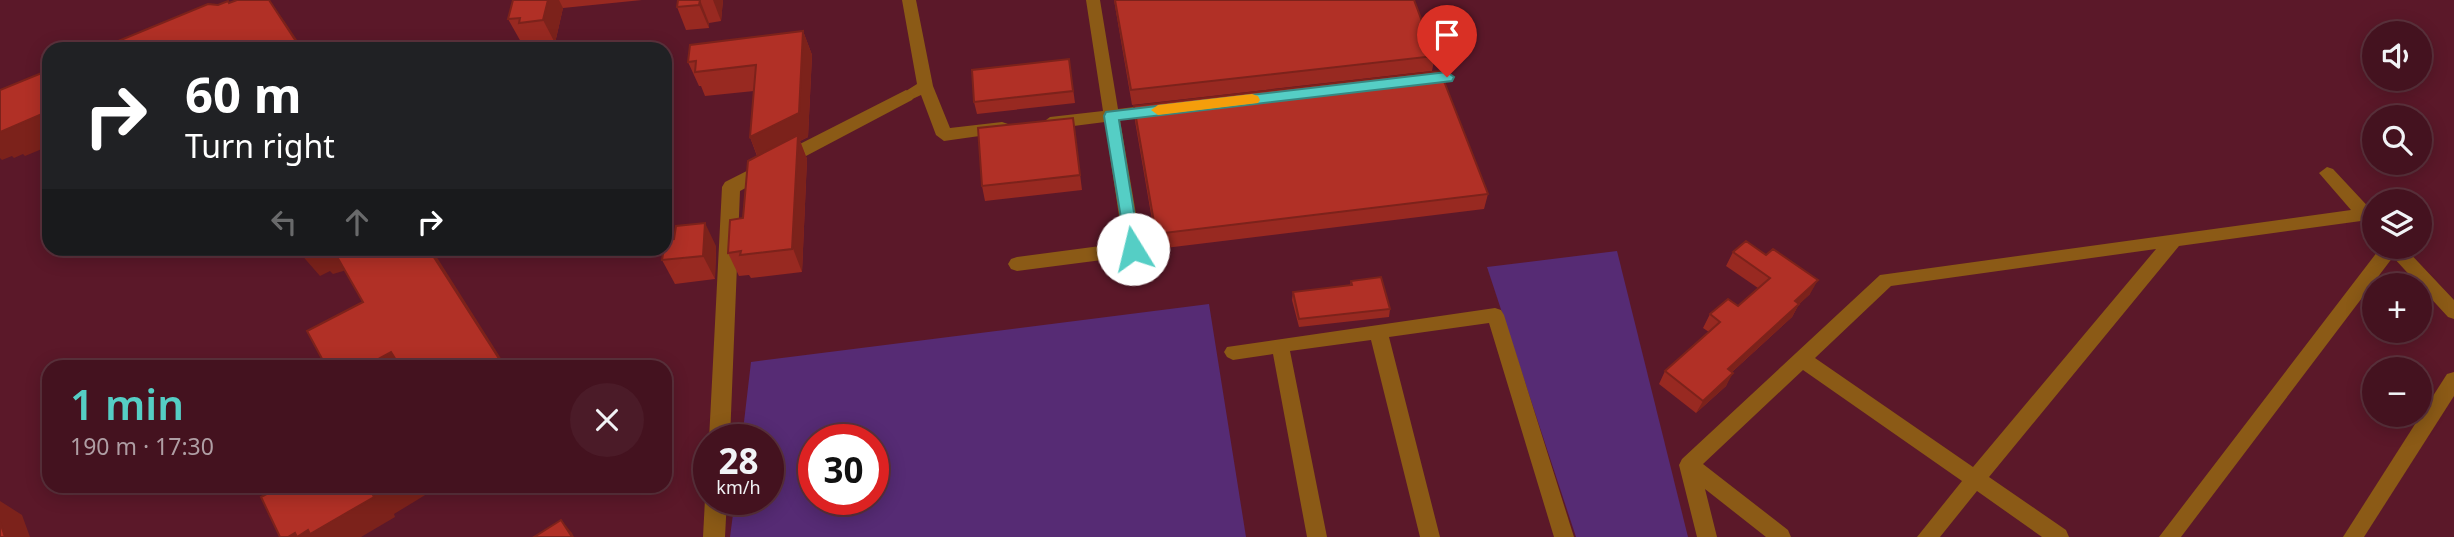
<!DOCTYPE html>
<meta charset="utf-8">
<style>
:root{--surface:#44121f;--page:#4b1b28;--text:#f1f3f6;--muted:#af9ea4;--line:#5c323d;--accent:#55cec5}
body{margin:0;font-family:"Noto Sans",sans-serif;background:var(--page);color:var(--text);height:100vh;display:flex;flex-direction:column;font-size:26px;white-space:nowrap}
*{box-sizing:border-box;margin:0}
p{font-size:23px;color:var(--muted)}
.icon{flex:none;width:38px;height:38px;fill:none;stroke:currentColor;stroke-width:2;stroke-linecap:round;stroke-linejoin:round}
.map{position:relative;flex:1;overflow:hidden}
.panel{position:absolute;left:42px;top:360px;width:630px;height:133px;display:flex;flex-direction:column;background:var(--surface);border-radius:21px;box-shadow:0 4px 18px #0003,0 0 0 2px var(--line)}
.panel>*{flex:none}
.top-card{position:absolute;left:42px;top:42px;width:630px;height:214px;border-radius:21px;box-shadow:0 4px 18px #0003,0 0 0 2px var(--line);background:#202124;color:#fff;overflow:hidden}
.controls{position:absolute;left:2362px;top:21px;display:grid;gap:14px}
.controls a{display:grid;place-items:center;width:70px;height:70px;border-radius:50%;background:var(--surface);box-shadow:0 4px 18px #0003,0 0 0 2px var(--line);font-size:35px}
.speed{position:absolute;left:693px;top:424px;display:flex;gap:14px;font-size:35px;font-weight:700;text-align:center}
.speed>*{display:grid;place-content:center;width:91px;height:91px;border-radius:50%;background:var(--surface);box-shadow:0 4px 18px #0003,0 0 0 2px var(--line);line-height:1}
.speed small{font-size:18px;font-weight:400}
.speed .limit{border:10px solid #d22;background:#fff;color:#111}
.pin{position:absolute;display:grid;place-items:center;width:60px;height:60px;color:#fff;margin:-72px -30px;border-radius:50% 50% 50% 0;rotate:-45deg;box-shadow:0 0 7px #0007}
.pin .icon{rotate:45deg}
.me{position:absolute;width:77px;margin:-38px;rotate:351deg;stroke-linejoin:round;filter:drop-shadow(0 0 5px #0008)}
.turn{display:flex;align-items:center;gap:24px;height:147px;padding:0 28px;font-size:32px}
.turn .icon{width:91px;height:91px;stroke-width:2.5}
.turn b{display:block;font-size:49px;line-height:60px}
.lanes{display:flex;align-items:center;height:66px;padding:0 28px;background:#0003;justify-content:center;gap:35px;direction:ltr}
.lanes .off{opacity:.35}
.round{display:grid;place-items:center;flex:none;width:74px;height:74px;border-radius:37px;background:var(--page)}
.headline{display:flex;align-items:center;justify-content:space-between;height:119px;padding:0 28px}
h1{font-size:42px;font-weight:600;line-height:52px;color:var(--accent)}
.map>svg:first-child{display:block}
</style>
<div class="map">
<svg width="2454" height="537" viewBox="0 0 2454 537">
<rect width="100%" height="100%" fill="#5b1829"/>
<g fill="#562b74" fill-rule="evenodd">
<polygon points="1617,251 1688,537 1576,537 1487,267"/>
<path d="M1209,304l37,233h-516l5,-38h33v-60h-26l9,-77zM814,439h59v60h-59z"/>
</g>
<g fill="none" stroke-linecap="round" stroke-linejoin="round">
<g fill="#8b5a16" fill-rule="evenodd">
<polygon points="902,0 916,0 933,86 950,128 1002,122 1008,124 1010,128 1008,132 944,141 936,135 921,95 906,102 900,100 898,96 917,84"/>
<polygon points="1086,0 1100,0 1118,109 1158,104 1166,110 1158,116 1120,120 1142,249 1139,254 1133,256 1017,271 1011,269 1008,264 1011,259 1017,257 1123,243 1105,122 1050,129 1042,123 1050,117 1103,111"/>
<path d="M2327,167l6,2 42,45v17l-14,-10 -182,25 -190,231 77,53 3,7h-27l-65,-46 -37,46h-23l45,-56 -159,-111 -100,94 85,66 3,7h-25l-61,-48 12,48h-20l-18,-72 3,-6 198,-184 471,-65 -32,-37zM2156,249l-183,218 -158,-109 76,-72z"/>
<polygon points="2381,247 2404,247 2454,300 2454,319 2448,317 2393,257 2181,537 2159,537"/>
<polygon points="1495,308 1501,310 1504,315 1574,537 1554,537 1489,323 1389,337 1440,537 1420,537 1371,340 1290,351 1327,537 1307,537 1273,354 1233,360 1227,357 1224,352 1227,347"/>
<polygon points="2454,372 2454,396 2364,537 2343,537 2447,374"/>
</g>
<g fill="#8b5a16" fill-rule="evenodd">
<polygon points="906,90 915,96 912,100 740,191 730,439 709,440 722,187 725,182"/>
<polygon points="709,492 709,499 727,499 725,537 703,537 705,499"/>
</g>
</g>
<g fill="#982921">
<polygon points="513,0 642,0 563,8 555,43 532,46 529,41 521,42 508,19"/>
<polygon points="678,0 723,0 721,21 709,23 709,28 686,30 677,7"/>
<polygon points="1114,0 1414,0 1435,56 1432,71 1132,105"/>
<polygon points="803,31 812,55 808,137 800,141 807,159 802,272 751,278 749,275 739,276 728,253 743,218 757,156 750,137 754,91 705,96 701,86 699,86 688,62"/>
<polygon points="1069,59 1075,103 977,114 974,102"/>
<polygon points="1134,106 1488,194 1484,209 1157,249 1135,121"/>
<polygon points="1073,118 1082,190 985,201 982,186"/>
<polygon points="674,239 716,246 715,279 675,284 662,260"/>
<polygon points="1733,252 1810,294 1799,304 1792,317 1732,372 1726,386 1696,413 1659,384 1665,371 1709,332 1703,328 1710,314 1738,306 1758,288 1726,266"/>
<polygon points="1351,281 1390,309 1389,317 1299,327 1292,300 1293,292 1350,285"/>
</g>
<g fill="#7c221b">
<polygon points="269,0 285,22 303,49 301,49"/>
<polygon points="548,0 559,0 563,8 555,43 543,20"/>
<polygon points="700,0 709,23 709,28 699,5"/>
<polygon points="713,0 723,0 721,21"/>
<polygon points="803,31 812,55 808,137 800,141 807,159 802,272 750,137"/>
<polygon points="211,43 216,49 196,49"/>
<polygon points="49,111 49,146 25,156 23,154 14,158 12,156 2,160 0,158 0,131"/>
<polygon points="705,223 716,246 715,279 703,256"/>
<polygon points="309,248 333,248 350,269 333,274 330,271 320,276 300,253"/>
<polygon points="428,248 431,248 507,368 505,368"/>
<polygon points="1818,280 1810,294 1793,310 1799,304 1792,317 1721,382 1728,369 1795,301"/>
<polygon points="391,352 405,368 362,368"/>
<polygon points="1733,373 1726,386 1696,413 1703,401"/>
<polygon points="384,486 440,486 394,514 395,517 361,537 288,537"/>
<polygon points="0,501 22,515 30,537 5,537 0,522"/>
<polygon points="561,520 572,533 574,537 572,537"/>
</g>
<g fill="#b13026" stroke="#7c221b" stroke-width="2">
<polygon points="237,0 269,0 301,49 215,49 211,43 196,49 99,49 208,4 218,5 228,1 229,3"/>
<polygon points="513,0 548,0 543,20 519,23 520,18 508,19"/>
<polygon points="678,0 700,0 699,5 677,7"/>
<polygon points="1115,0 1414,0 1435,56 1131,90"/>
<polygon points="803,31 799,113 750,137 756,65 695,72 696,61 688,62 690,45"/>
<polygon points="1069,59 1073,91 974,102 972,70"/>
<polygon points="49,70 49,111 0,132 0,90"/>
<polygon points="1440,71 1488,194 1156,234 1134,106"/>
<polygon points="1073,118 1080,175 982,186 978,128"/>
<polygon points="798,135 792,249 740,255 741,251 728,253 730,220 743,218 748,161"/>
<polygon points="705,223 703,256 662,260 664,248 665,248 665,240 674,239 676,226"/>
<polygon points="1746,241 1766,255 1773,249 1818,280 1795,301 1799,304 1728,369 1733,373 1703,401 1665,371 1720,322 1710,314 1728,299 1738,306 1770,278 1733,252"/>
<polygon points="297,248 309,248 300,253"/>
<polygon points="332,248 428,248 505,368 401,368 391,352 362,368 327,368 307,331 363,302"/>
<polygon points="1381,277 1390,309 1299,319 1293,292 1352,285 1351,281"/>
<polygon points="272,486 384,486 372,493 374,497 310,534 308,530 297,537 295,533 288,537 280,537 261,497 274,490"/>
<polygon points="561,520 572,537 534,537"/>
<polygon points="0,522 5,537 0,537"/>
</g>
<polygon fill="#55cec5" stroke="#378680" stroke-width="2" points="1447,72 1454,77 1452,81 1119,120 1140,249 1133,255 1127,254 1104,116 1106,112"/>
<polygon fill="#f59e0b" points="1252,94 1258,96 1260,100 1258,103 1158,115 1151,110 1158,105"/>
</svg>
<div class="controls">
<a><svg class="icon" aria-label="sound" viewBox="0 0 24 24"><path d="M4 9h4l5-4v14l-5-4H4zM17 9q2 3 0 6"/></svg></a>
<a><svg class="icon" aria-label="search" viewBox="0 0 24 24"><circle cx="10" cy="10" r="6"/><path d="M15 15l6 6"/></svg></a>
<a><svg class="icon" aria-label="layers" viewBox="0 0 24 24"><path d="M12 4l9 5-9 5-9-5zM3 14l9 5 9-5"/></svg></a>
<a>+</a>
<a>−</a>
</div>
<div class="speed"><div>28<small>km/h</small></div><div class="limit">30</div></div>
<div class="pin" style="left:1447px;top:77px;background:#d93025"><svg class="icon" aria-label="arrive" viewBox="0 0 24 24"><path d="M6 21V4h12l-3 4 3 4H6"/></svg></div>
<svg class="me" style="left:1133px;top:249px" viewBox="-20 -20 40 40"><circle r="19" fill="#fff"/><path d="M0-13L10 11 0 6-10 11z" fill="#55cec5"/></svg>
<div class="top-card">
<div class="turn"><svg class="icon" aria-label="right" viewBox="0 0 24 24"><path d="M7 20v-9h11M14 6l5 5-5 5"/></svg><div><b>60 m</b>Turn right</div></div>
<div class="lanes"><svg class="icon off" aria-label="left" viewBox="0 0 24 24"><path d="M17 20v-9H6M10 6l-5 5 5 5"/></svg><svg class="icon off" aria-label="ahead" viewBox="0 0 24 24"><path d="M12 20V5M6 11l6-6 6 6"/></svg><svg class="icon" aria-label="right" viewBox="0 0 24 24"><path d="M7 20v-9h11M14 6l5 5-5 5"/></svg></div>
</div>
<section class="panel">
<div class="headline"><div><h1>1 min</h1><p>190 m · 17:30</p></div><a class="round"><svg class="icon" aria-label="close" viewBox="0 0 24 24"><path d="M6 6l12 12M18 6L6 18"/></svg></a></div>
</section>
</div>
